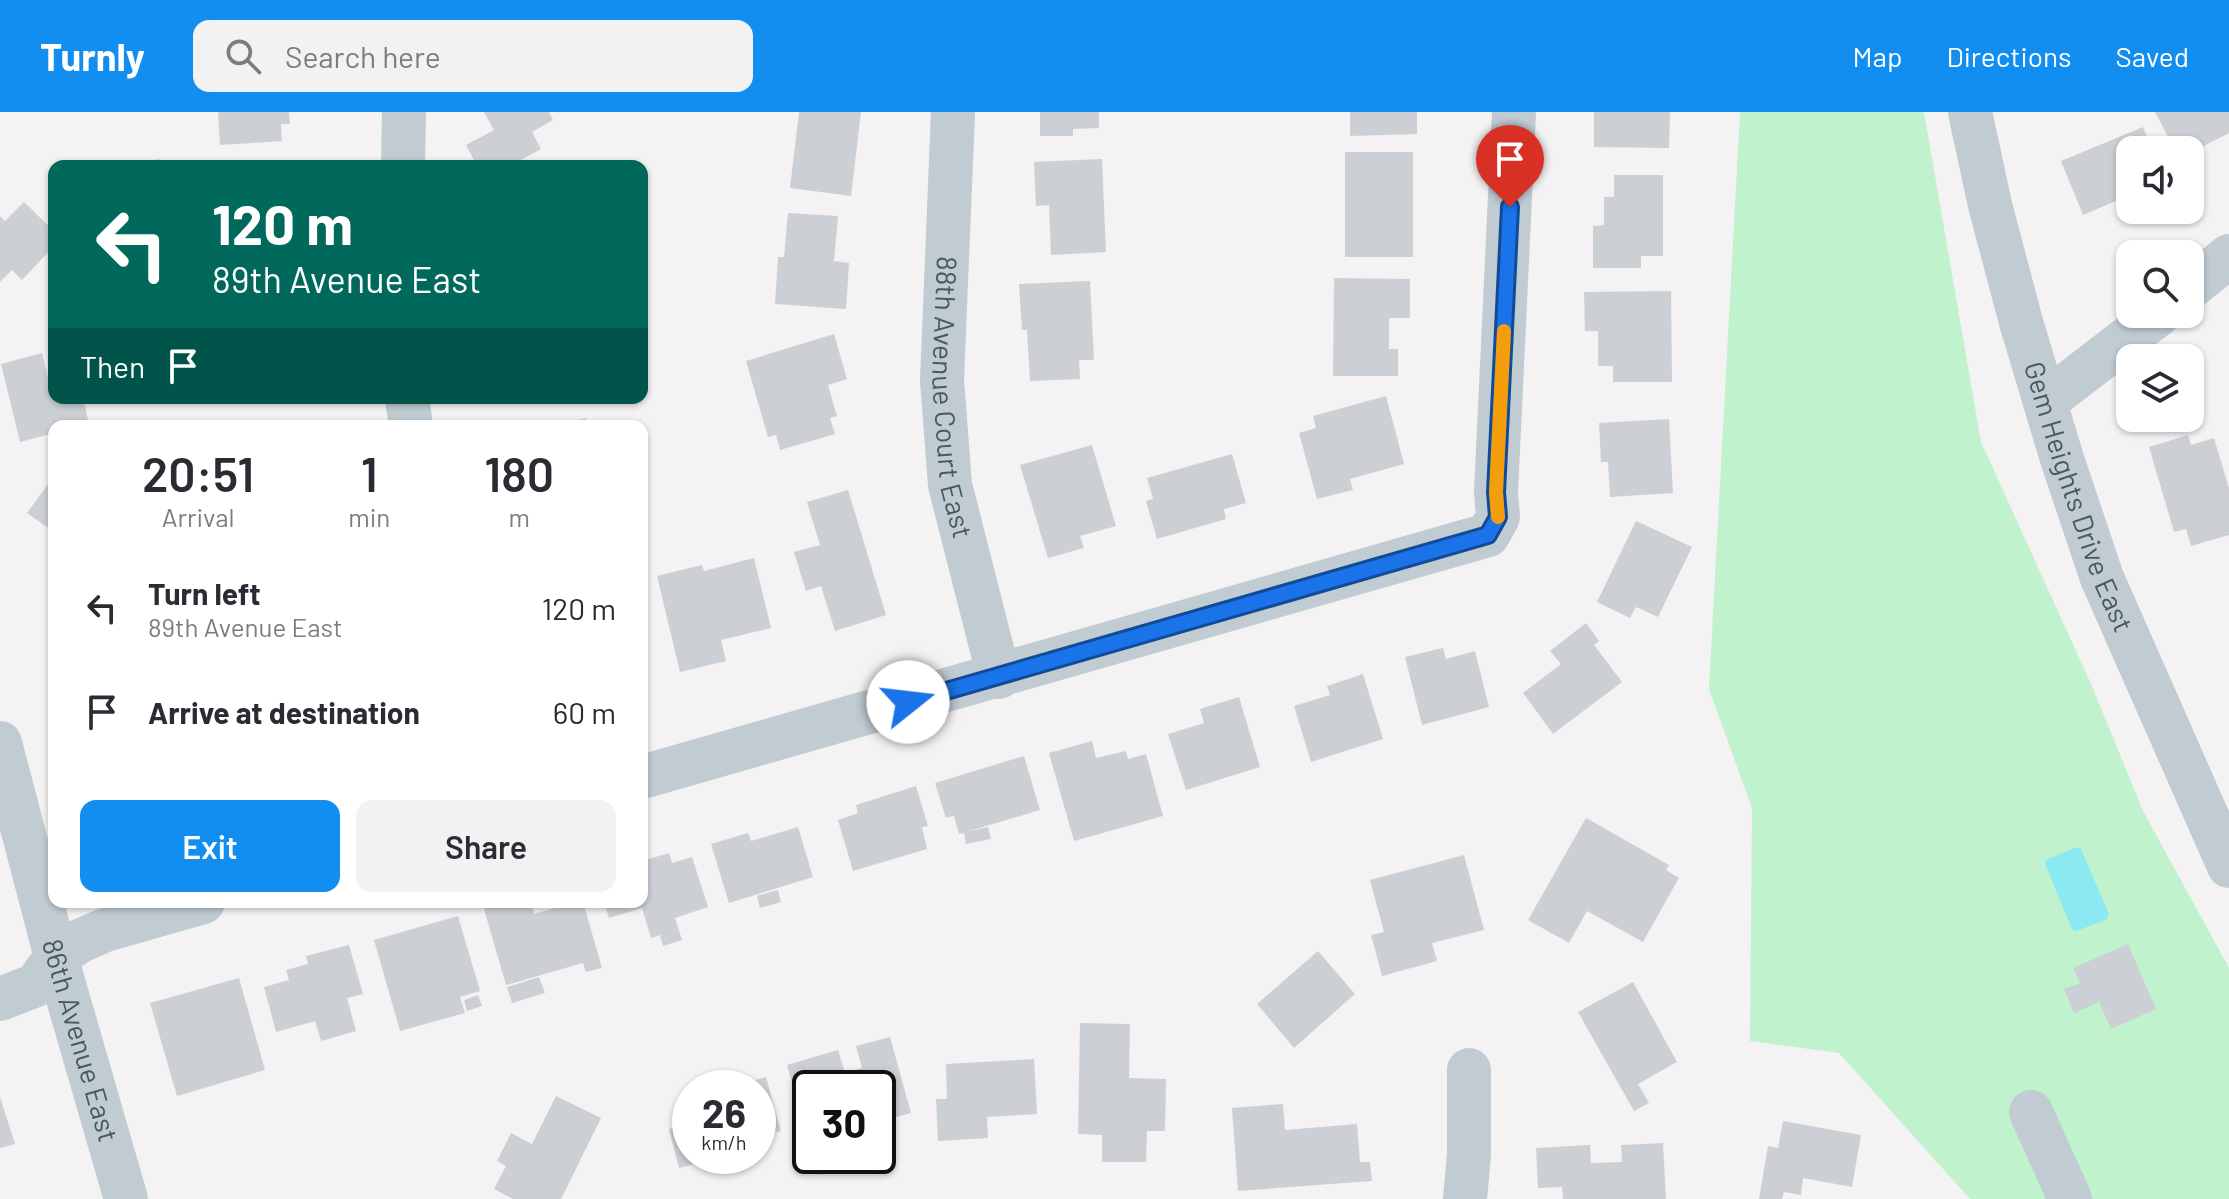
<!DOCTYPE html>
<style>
:root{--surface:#fff;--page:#f2f2f3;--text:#2b2b33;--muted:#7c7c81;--accent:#118ef0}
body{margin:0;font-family:Barlow,sans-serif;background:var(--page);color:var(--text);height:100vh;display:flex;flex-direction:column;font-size:30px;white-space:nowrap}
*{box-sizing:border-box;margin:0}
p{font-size:26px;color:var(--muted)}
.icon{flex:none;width:44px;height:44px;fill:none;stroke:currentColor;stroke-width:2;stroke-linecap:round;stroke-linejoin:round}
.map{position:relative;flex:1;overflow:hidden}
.panel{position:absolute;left:48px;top:308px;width:600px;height:488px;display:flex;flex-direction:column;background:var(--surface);border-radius:16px;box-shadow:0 2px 6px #0004}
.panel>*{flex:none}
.banner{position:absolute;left:48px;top:48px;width:600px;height:244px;border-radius:16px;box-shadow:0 2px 6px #0004;background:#00695c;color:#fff;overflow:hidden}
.tools{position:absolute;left:2116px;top:24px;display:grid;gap:16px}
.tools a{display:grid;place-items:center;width:88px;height:88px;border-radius:16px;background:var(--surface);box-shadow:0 2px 6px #0004;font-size:40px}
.speed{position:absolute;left:672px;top:958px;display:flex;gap:16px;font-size:40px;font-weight:700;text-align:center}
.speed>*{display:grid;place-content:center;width:104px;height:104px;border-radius:50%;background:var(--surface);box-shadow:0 2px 6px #0004;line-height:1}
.speed small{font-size:20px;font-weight:400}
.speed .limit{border:4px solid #111;border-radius:12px;background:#fff;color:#111}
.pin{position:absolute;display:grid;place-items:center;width:68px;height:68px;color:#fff;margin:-82px -34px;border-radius:50% 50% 50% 0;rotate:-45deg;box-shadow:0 0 8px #0007}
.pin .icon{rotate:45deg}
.me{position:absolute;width:88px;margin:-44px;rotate:74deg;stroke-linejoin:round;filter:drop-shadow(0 0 6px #0008)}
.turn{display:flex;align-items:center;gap:28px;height:168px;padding:0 32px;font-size:36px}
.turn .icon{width:104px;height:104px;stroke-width:2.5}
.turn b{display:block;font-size:56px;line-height:68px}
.then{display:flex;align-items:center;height:76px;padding:0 32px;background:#0003;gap:16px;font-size:30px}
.eta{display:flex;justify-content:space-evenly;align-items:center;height:136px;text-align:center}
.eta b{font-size:48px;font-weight:600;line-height:56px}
.action{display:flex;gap:16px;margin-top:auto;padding:16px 32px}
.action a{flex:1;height:92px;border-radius:16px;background:var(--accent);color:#fff;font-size:32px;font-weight:600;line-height:92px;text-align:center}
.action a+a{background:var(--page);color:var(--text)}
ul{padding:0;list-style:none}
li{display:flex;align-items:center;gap:24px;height:104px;padding:0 32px}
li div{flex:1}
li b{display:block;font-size:30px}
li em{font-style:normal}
header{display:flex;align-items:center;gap:48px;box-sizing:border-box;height:112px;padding:0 40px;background:var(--accent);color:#fff}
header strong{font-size:38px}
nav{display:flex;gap:44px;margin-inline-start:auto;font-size:28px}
.search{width:560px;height:72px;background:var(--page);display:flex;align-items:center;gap:20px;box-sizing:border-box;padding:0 28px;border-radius:16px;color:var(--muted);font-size:30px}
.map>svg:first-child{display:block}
</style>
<header>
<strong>Turnly</strong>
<div class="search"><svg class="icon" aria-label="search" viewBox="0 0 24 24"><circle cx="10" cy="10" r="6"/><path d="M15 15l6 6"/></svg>Search here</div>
<nav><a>Map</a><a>Directions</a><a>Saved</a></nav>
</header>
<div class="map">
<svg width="2229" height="1087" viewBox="0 0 2229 1087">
<rect width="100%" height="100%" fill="#f4f2f2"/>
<polygon fill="#c0f2cd" points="1740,0 1924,0 1981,330 2091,572 2143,699 2229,856 2229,1087 1970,1087 1839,941 1750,929 1752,696 1709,577"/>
<polygon fill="#8be9f1" points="2077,735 2081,737 2109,802 2107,807 2077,819 2072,817 2045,752 2046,748"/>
<g fill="#ccd0d5">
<polygon points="218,0 289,0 290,12 281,12 282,29 220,33"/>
<polygon points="484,0 549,0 553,8 532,20 541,37 509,54 477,54 466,33 494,18"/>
<polygon points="799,0 861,0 851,84 790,76"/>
<polygon points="1040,0 1099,0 1099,16 1073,17 1073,24 1040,24"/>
<polygon points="1350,0 1417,0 1417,22 1350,24"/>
<polygon points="1594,0 1670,0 1669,36 1594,35"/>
<polygon points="2155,0 2229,0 2229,21 2190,41 2190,38 2175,38"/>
<polygon points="2143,15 2152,38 2130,38 2130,83 2083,103 2061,49"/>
<rect x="1345" y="40" width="68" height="105"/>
<polygon points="159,47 162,54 139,54 139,53"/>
<polygon points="1102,47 1106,140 1051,143 1049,93 1036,94 1034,50"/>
<polygon points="1614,63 1663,63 1663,144 1641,144 1641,156 1593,156 1593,114 1604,113 1604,85 1614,85"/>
<polygon points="24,90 54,119 54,134 22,168 12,158 0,170 0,104 5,109"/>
<polygon points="788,101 838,104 834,149 849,151 846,197 775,192 778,145 784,145"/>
<polygon points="1334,166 1410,167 1410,206 1389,206 1389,237 1398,237 1398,264 1333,264"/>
<polygon points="1090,169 1094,248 1079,248 1080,267 1030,269 1027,218 1022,218 1019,172"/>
<polygon points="1671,179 1672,270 1613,270 1613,254 1598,254 1598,219 1585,219 1584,180"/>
<polygon points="834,222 847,267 828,273 837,304 830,306 835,322 780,338 776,323 768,325 746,249"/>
<polygon points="42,241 49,271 54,270 54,286 83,286 89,312 54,314 54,321 20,330 1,252"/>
<polygon points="1386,284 1404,352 1350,367 1353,378 1317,387 1299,321 1316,316 1313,304"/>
<polygon points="586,306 588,314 559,314 559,313"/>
<polygon points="1669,307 1673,381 1610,385 1608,350 1601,350 1599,311"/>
<polygon points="2188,323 2191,333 2214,326 2229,376 2229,423 2191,434 2186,417 2174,420 2149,335"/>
<polygon points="1092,333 1116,414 1080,424 1084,436 1048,446 1020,353"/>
<polygon points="1232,342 1246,391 1224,397 1226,407 1157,427 1146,389 1153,387 1147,366"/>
<polygon points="54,364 54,420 27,401"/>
<polygon points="848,378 886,503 835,519 821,474 806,479 794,440 820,433 807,390"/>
<polygon points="1636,409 1692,435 1658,505 1636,495 1630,506 1597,490"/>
<polygon points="754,446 771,516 721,528 726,549 680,560 657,464 702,453 704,459"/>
<polygon points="1586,511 1599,529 1594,533 1622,570 1553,622 1523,581 1561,552 1550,539"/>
<polygon points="1443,536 1446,547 1475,539 1489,595 1422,613 1405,545"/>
<polygon points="1363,562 1383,627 1311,650 1294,594 1330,583 1327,574"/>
<polygon points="1239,585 1260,655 1186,678 1168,622 1204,611 1200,597"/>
<polygon points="1092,629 1096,646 1126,639 1128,647 1146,642 1163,704 1074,729 1049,641"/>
<polygon points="1024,644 1040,698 966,720 988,715 991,727 966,732 964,721 959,722 954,704 946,706 935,671"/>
<polygon points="916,674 928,714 922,715 927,737 853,759 838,708 858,701 856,693"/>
<polygon points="1586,706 1669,753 1666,758 1679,766 1643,830 1587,799 1569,831 1528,808"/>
<polygon points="798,715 813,765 729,791 711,732 748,721 751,729"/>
<polygon points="669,741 672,751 692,745 708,795 675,806 682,828 663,834 660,823 651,826 642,796 609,806 604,790 642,790 642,749"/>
<polygon points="1464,743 1484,818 1432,831 1437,849 1382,864 1371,823 1384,820 1370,768"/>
<polygon points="778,778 781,790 760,796 757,784"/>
<polygon points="507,790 531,790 534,802 555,796 554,790 583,790 602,856 586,860 583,851 506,873 484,797"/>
<polygon points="458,804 480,879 460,885 465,901 400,919 374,828"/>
<polygon points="2128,832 2156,897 2111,917 2099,890 2074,901 2064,877 2080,871 2073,856"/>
<polygon points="349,833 363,882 347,886 356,919 321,929 315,909 276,920 264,875 289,868 286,858 308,852 306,844"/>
<polygon points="1318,839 1355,882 1294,936 1257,892"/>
<polygon points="539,865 545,881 512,891 507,875"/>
<polygon points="239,866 265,958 177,984 150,891"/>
<polygon points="1633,870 1677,950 1638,972 1649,991 1634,999 1578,900"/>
<polygon points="478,883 482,894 467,899 464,888"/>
<polygon points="1080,911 1130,912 1129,966 1166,967 1165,1019 1147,1019 1146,1050 1102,1050 1102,1023 1078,1022"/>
<polygon points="890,925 911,1001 878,1010 878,976 810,976 809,1031 787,953 838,938 845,961 862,956 856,934"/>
<polygon points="1034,947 1037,1002 987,1005 988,1026 938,1029 936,987 947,987 946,952"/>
<polygon points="766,965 781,1019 758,1025 758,976 731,975"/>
<polygon points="556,984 601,1006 561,1087 513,1087 494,1077 506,1054 497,1049 511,1021 532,1032"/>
<polygon points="0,985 15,1032 0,1036"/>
<polygon points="690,986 690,1044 720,1045 679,1056 669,1017 683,1013 677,990"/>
<polygon points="1283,992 1285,1018 1357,1012 1360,1050 1370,1050 1372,1069 1238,1079 1232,996"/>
<polygon points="1783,1009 1861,1023 1852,1075 1803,1066 1801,1083 1784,1080 1782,1087 1759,1087 1768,1034 1778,1036"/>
<polygon points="1663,1031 1666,1087 1563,1087 1562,1075 1538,1076 1536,1036 1590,1033 1591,1051 1622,1050 1621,1033"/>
<polygon points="813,1044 862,1044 864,1050 818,1063"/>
</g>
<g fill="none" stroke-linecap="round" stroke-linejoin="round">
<g stroke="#c0cbd2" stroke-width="44">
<path id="s1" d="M953,0l-11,268 8,105 49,192"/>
<path id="s2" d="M1970,0l20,93 31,117 41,137 40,119 127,288"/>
<polyline points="403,54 404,0"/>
<polyline points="2190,176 2229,144"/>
<polyline points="407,286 411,314"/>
<polyline points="2046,289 2159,202"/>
<path id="s3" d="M0,631l56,214 70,242"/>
<polyline points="642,665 1488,423 1498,405 1496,380 1514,0"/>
<polyline points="0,887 36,873 56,845 80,829 105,818 203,790"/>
<polyline points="2031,1000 2070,1087"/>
<polyline points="1465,1087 1469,1042 1469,958"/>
</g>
</g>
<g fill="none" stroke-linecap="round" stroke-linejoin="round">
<g stroke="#114b97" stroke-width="20">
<polyline id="route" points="908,590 1488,423 1498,405 1496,380 1510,95"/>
</g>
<use href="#route" stroke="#1a73e8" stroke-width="14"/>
<polyline stroke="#f59e0b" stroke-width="14" points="1498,405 1496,380 1504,219"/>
</g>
<g text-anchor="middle" stroke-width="8" stroke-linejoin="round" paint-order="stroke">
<g font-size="28" fill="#495861" stroke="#fff">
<text dy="10" stroke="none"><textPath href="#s1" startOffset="286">88th Avenue Court East</textPath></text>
<text dy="10" stroke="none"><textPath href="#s2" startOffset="400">Gem Heights Drive East</textPath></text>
<text dy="10" stroke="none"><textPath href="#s3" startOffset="308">86th Avenue East</textPath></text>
</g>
</g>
</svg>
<div class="tools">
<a><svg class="icon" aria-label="sound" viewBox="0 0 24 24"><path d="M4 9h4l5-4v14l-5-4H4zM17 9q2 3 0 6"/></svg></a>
<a><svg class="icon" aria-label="search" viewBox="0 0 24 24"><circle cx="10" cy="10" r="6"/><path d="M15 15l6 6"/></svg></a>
<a><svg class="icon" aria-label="layers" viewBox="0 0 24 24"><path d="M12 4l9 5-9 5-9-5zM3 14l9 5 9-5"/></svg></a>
</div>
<div class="speed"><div>26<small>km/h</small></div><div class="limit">30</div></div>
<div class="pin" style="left:1510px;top:95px;background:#d93025"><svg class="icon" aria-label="arrive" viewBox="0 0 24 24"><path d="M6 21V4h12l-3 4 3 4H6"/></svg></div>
<svg class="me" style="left:908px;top:590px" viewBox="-20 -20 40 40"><circle r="19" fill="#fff"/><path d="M0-13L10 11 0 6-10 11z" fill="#1a73e8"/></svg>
<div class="banner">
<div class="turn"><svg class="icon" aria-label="left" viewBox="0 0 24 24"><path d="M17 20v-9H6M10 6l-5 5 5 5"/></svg><div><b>120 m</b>89th Avenue East</div></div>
<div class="then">Then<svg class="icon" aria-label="arrive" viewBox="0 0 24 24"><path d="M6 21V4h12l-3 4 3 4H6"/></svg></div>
</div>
<section class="panel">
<div class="eta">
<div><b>20:51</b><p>Arrival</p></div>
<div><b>1</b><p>min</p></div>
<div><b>180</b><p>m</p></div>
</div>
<ul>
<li><svg class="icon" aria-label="left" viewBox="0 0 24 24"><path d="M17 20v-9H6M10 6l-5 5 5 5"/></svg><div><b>Turn left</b><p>89th Avenue East</p></div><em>120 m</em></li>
<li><svg class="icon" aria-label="arrive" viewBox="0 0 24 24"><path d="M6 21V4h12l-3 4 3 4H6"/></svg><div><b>Arrive at destination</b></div><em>60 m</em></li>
</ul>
<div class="action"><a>Exit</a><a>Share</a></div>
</section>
</div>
